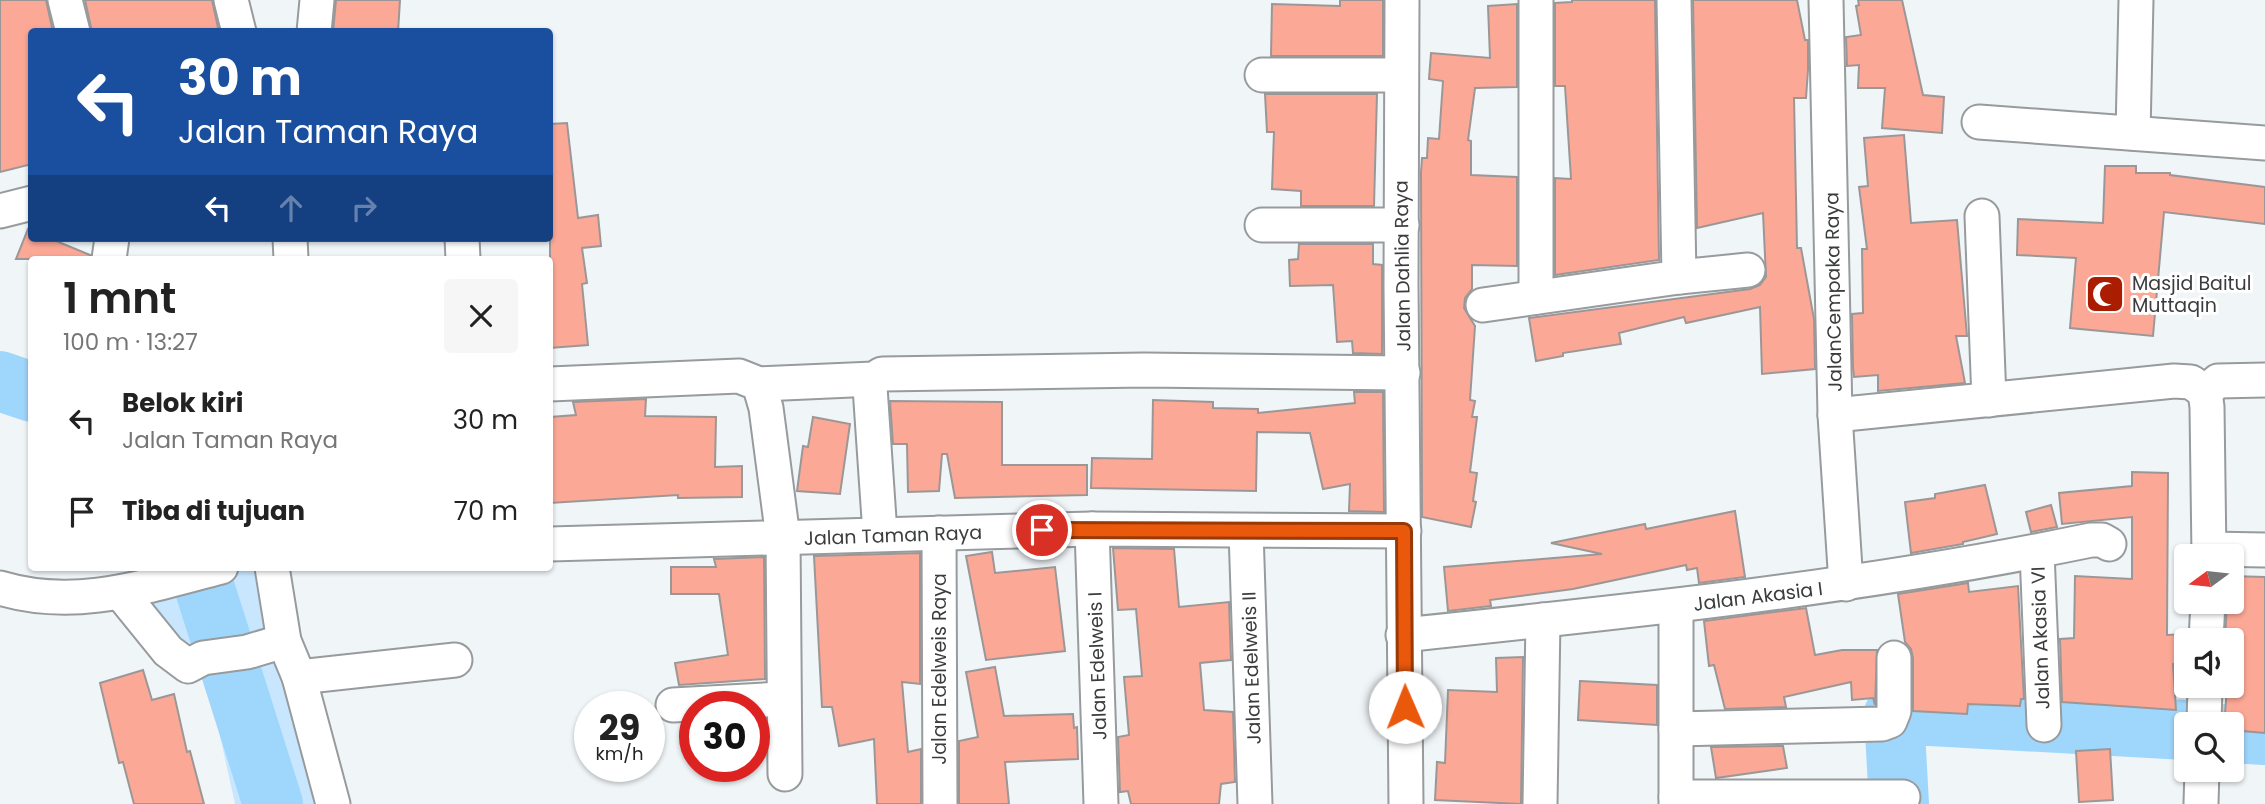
<!DOCTYPE html>
<html lang="id">
<meta charset="utf-8">
<style>
:root{--surface:#fff;--page:#f6f6f6;--text:#222;--muted:#767676}
body{margin:0;font-family:Poppins,sans-serif;background:var(--page);color:var(--text);height:100vh;display:flex;flex-direction:column;font-size:26px;white-space:nowrap}
*{box-sizing:border-box;margin:0}
p{font-size:23px;color:var(--muted)}
.icon{flex:none;width:38px;height:38px;fill:none;stroke:currentColor;stroke-width:2;stroke-linecap:round;stroke-linejoin:round}
.map{position:relative;flex:1;overflow:hidden}
.side{position:absolute;left:28px;top:256px;width:525px;height:315px;display:flex;flex-direction:column;background:var(--surface);border-radius:7px;box-shadow:0 2px 5px #0004}
.side>*{flex:none}
.top-card{position:absolute;left:28px;top:28px;width:525px;height:214px;border-radius:7px;box-shadow:0 2px 5px #0004;background:#1a4fa0;color:#fff;overflow:hidden}
.needle{width:46px;rotate:255deg}
.tools{position:absolute;left:2174px;top:544px;display:grid;gap:14px}
.tools a{display:grid;place-items:center;width:70px;height:70px;border-radius:7px;background:var(--surface);box-shadow:0 2px 5px #0004;font-size:35px}
.speed{position:absolute;left:574px;top:691px;display:flex;gap:14px;font-size:35px;font-weight:700;text-align:center}
.speed>*{display:grid;place-content:center;width:91px;height:91px;border-radius:50%;background:var(--surface);box-shadow:0 2px 5px #0004;line-height:1}
.speed small{font-size:18px;font-weight:400}
.speed .limit{border:10px solid #d22;background:#fff;color:#111}
.pin{position:absolute;display:grid;place-items:center;width:60px;height:60px;color:#fff;margin:-30px;border:4px solid #fff;border-radius:50%;box-shadow:0 2px 7px #0007}
.me{position:absolute;width:77px;margin:-38px;rotate:359deg;stroke-linejoin:round;filter:drop-shadow(0 0 5px #0008)}
.turn{display:flex;align-items:center;gap:24px;height:147px;padding:0 35px;font-size:32px}
.turn .icon{width:91px;height:91px;stroke-width:2.5}
.turn b{display:block;font-size:49px;line-height:60px}
.lanes{display:flex;align-items:center;height:66px;padding:0 35px;background:#0003;justify-content:center;gap:35px;direction:ltr}
.lanes .off{opacity:.35}
.round{display:grid;place-items:center;flex:none;width:74px;height:74px;border-radius:7px;background:var(--page)}
.head{display:flex;align-items:center;justify-content:space-between;height:119px;padding:0 35px}
h1{font-size:42px;font-weight:600;line-height:52px}
ul{padding:0;list-style:none}
li{display:flex;align-items:center;gap:21px;height:91px;padding:0 35px}
li div{flex:1}
li b{display:block;font-size:26px}
li em{font-style:normal}
.map>svg:first-child{display:block}
</style>
<div class="map">
<svg width="2265" height="804" viewBox="0 0 2265 804">
<rect width="100%" height="100%" fill="#f0f5f8"/>
<polygon fill="#c8e7fe" points="221,567 272,567 333,804 235,804 203,659 121,593"/>
<g fill="none" stroke-linecap="round" stroke-linejoin="round">
<g stroke="#9fd6fc" stroke-width="60">
<polyline points="0,381 32,392"/>
<polyline points="198,567 273,804"/>
<polyline points="2231,733 2265,735"/>
<polyline points="1899,804 1894,714 2186,730"/>
</g>
</g>
<g fill="#fca896" stroke="#9c9796" stroke-width="2">
<polygon points="0,0 46,0 53,32 32,32 32,164 0,172"/>
<polygon points="85,0 212,0 219,32 92,32"/>
<polygon points="336,0 400,0 398,32 333,32"/>
<polygon points="1340,0 1383,0 1383,56 1271,56 1272,4 1340,6"/>
<polygon points="1572,0 1655,0 1659,260 1555,275 1555,178 1571,179 1565,86 1555,86 1555,3 1572,2"/>
<polygon points="1693,0 1797,0 1805,40 1808,40 1808,70 1806,98 1794,98 1797,248 1801,248 1814,319 1815,369 1762,374 1760,307 1686,323 1684,317 1619,333 1621,344 1563,353 1563,356 1536,361 1529,318 1750,289 1760,285 1766,277 1763,213 1697,228"/>
<polygon points="1858,0 1902,0 1923,95 1944,97 1942,133 1882,128 1885,88 1858,88 1859,65 1847,66 1846,37 1861,35 1856,6 1859,5"/>
<polygon points="1517,4 1517,87 1475,88 1468,140 1471,141 1471,175 1517,177 1517,266 1472,265 1472,289 1465,298 1464,308 1475,326 1470,400 1475,401 1472,417 1477,417 1470,472 1477,473 1473,501 1476,502 1471,527 1422,517 1421,172 1422,158 1427,158 1428,138 1439,139 1443,81 1429,79 1431,53 1490,58 1488,6"/>
<polygon points="1265,94 1377,94 1374,206 1301,206 1301,191 1272,189 1274,132 1267,132"/>
<polygon points="567,123 578,218 598,215 601,246 582,248 587,283 582,284 588,345 550,348 550,124"/>
<polygon points="1904,135 1911,223 1957,220 1967,336 1956,336 1965,383 1878,391 1878,375 1854,377 1853,368 1852,314 1863,313 1862,249 1867,249 1859,187 1868,186 1864,138"/>
<polygon points="2105,166 2136,166 2136,173 2170,173 2170,175 2265,187 2265,224 2164,212 2153,336 2070,328 2076,258 2017,255 2018,219 2103,223"/>
<polygon points="28,229 32,231 32,238 49,238 90,255 90,259 16,259"/>
<polygon points="1299,244 1373,244 1373,264 1382,265 1382,354 1353,353 1352,341 1337,342 1333,285 1290,286 1289,260 1298,259"/>
<polygon points="1354,392 1383,392 1384,512 1349,511 1350,484 1323,489 1310,433 1257,432 1256,491 1091,488 1092,458 1152,459 1153,400 1213,402 1213,408 1258,409 1258,413 1355,403"/>
<polygon points="646,399 645,416 716,417 715,467 742,466 742,497 678,498 678,495 550,503 550,417 576,415 573,402"/>
<polygon points="890,401 1002,402 1002,465 1087,465 1087,495 955,498 947,454 942,454 939,491 908,492 907,444 893,444"/>
<polygon points="813,417 850,424 840,494 797,491 803,446 808,447"/>
<polygon points="2132,472 2168,473 2167,635 2187,634 2186,663 2173,664 2176,710 2062,702 2060,639 2074,638 2075,576 2132,579 2132,517 2062,524 2059,493 2132,486"/>
<polygon points="1985,485 1997,534 1963,542 1963,544 1911,553 1905,502 1935,498 1935,494"/>
<polygon points="2051,505 2057,527 2031,532 2026,512"/>
<polygon points="1735,511 1745,577 1699,583 1697,568 1687,570 1686,565 1573,589 1490,600 1491,606 1448,611 1444,567 1602,554 1551,543 1645,524 1646,529"/>
<polygon points="1113,548 1174,549 1179,607 1229,602 1231,660 1200,663 1204,710 1233,712 1235,782 1221,784 1219,804 1131,804 1128,791 1120,792 1118,737 1129,735 1124,677 1142,676 1136,609 1118,610"/>
<polygon points="992,552 995,573 1055,567 1065,651 986,660 966,556"/>
<polygon points="920,553 920,684 902,682 908,752 921,749 921,804 877,804 874,739 839,746 832,707 822,707 814,556"/>
<polygon points="764,557 765,679 679,685 675,663 728,655 719,594 671,594 671,567 716,567 714,559"/>
<polygon points="2231,576 2265,577 2265,733 2231,730 2230,714 2225,714 2227,686 2231,686 2231,640 2225,640 2227,602 2231,602"/>
<polygon points="1968,583 1969,592 2018,586 2024,699 2021,699 2020,706 1968,704 1967,714 1913,711 1913,658 1911,649 1905,642 1898,594"/>
<polygon points="1806,608 1815,655 1842,650 1877,650 1875,705 1873,698 1852,700 1851,682 1784,697 1786,707 1725,709 1714,665 1709,666 1704,621"/>
<polygon points="1523,657 1521,804 1435,800 1437,762 1445,763 1448,690 1497,692 1496,658"/>
<polygon points="995,667 1004,716 1073,714 1074,728 1077,727 1078,759 1005,762 1009,804 959,804 959,741 978,737 966,672"/>
<polygon points="143,670 152,700 174,694 187,752 190,751 204,804 134,804 123,762 119,763 100,683"/>
<polygon points="1580,681 1657,685 1657,725 1578,720"/>
<polygon points="1783,746 1787,768 1716,778 1711,747"/>
<polygon points="2110,749 2113,800 2079,802 2076,751"/>
</g>
<g fill="none" stroke-linecap="round" stroke-linejoin="round">
<g stroke="#979b9d" stroke-width="37">
<g id="minor">
<polyline points="65,0 73,32"/>
<polyline points="231,0 239,32"/>
<polyline points="1402,0 1401,286 1406,804"/>
<polyline points="1674,0 1679,277"/>
<polyline points="1826,0 1835,415 1846,584"/>
<polyline points="314,32 317,0"/>
<polyline points="1262,75 1401,75"/>
<polyline points="1979,122 2265,143"/>
<polyline points="2133,133 2136,0"/>
<polyline points="0,211 32,203"/>
<polyline points="1982,216 1989,400"/>
<polyline points="1262,225 1402,225"/>
<polyline points="290,238 291,259"/>
<polyline points="462,238 463,259"/>
<polyline points="109,259 112,238"/>
<polyline points="1536,297 1536,0"/>
<polyline points="1483,305 1679,277 1748,270"/>
<polyline points="874,379 870,387 880,534"/>
<polyline points="550,384 739,376 759,384 766,408 783,538 785,774"/>
<polyline points="759,384 874,379 882,374 1144,370 1403,373"/>
<polyline points="2205,392 2218,381 2265,380"/>
<polyline points="1835,415 2174,381 2191,382 2205,392 2207,407 2209,556"/>
<polyline points="1092,529 1101,804"/>
<polyline points="1246,531 1255,804"/>
<polyline points="939,533 940,804"/>
<polyline points="550,544 1092,529 1404,531"/>
<polyline points="2209,549 2265,550"/>
<polyline points="2037,552 2044,725"/>
<polyline points="272,567 284,641 299,677 333,804"/>
<path d="M0,588c76,23 147,-2 221,-21"/>
<polyline points="121,593 168,651 188,666 203,658 247,652 284,641"/>
<path d="M1403,635c231,-24 461,-48 688,-95h11l7,4"/>
<polyline points="2206,640 2208,602"/>
<polyline points="299,677 455,660"/>
<polyline points="673,705 783,699"/>
<polyline points="2204,724 2205,686"/>
<polyline points="1676,729 1882,724 1890,721 1894,711 1894,658"/>
<polyline points="1676,797 1903,797"/>
<polyline points="2201,803 2202,770"/>
<polyline points="1540,804 1543,620"/>
<polyline points="1676,804 1676,606"/>
</g>
</g>
<use href="#minor" stroke="#fff" stroke-width="33"/>
</g>
<g fill="none" stroke-linecap="round" stroke-linejoin="round">
<g stroke="#983908" stroke-width="18">
<polyline id="route" points="1042,530 1404,531 1405,707"/>
</g>
<use href="#route" stroke="#ea580c" stroke-width="12"/>
</g>
<defs>
<g id="mosque-square" transform="scale(2.0125)"><rect x="-9" y="-9" width="18" height="18" rx="4" fill="#ab1d00" stroke="#fff"/><path d="M3.5-4.9A6 6 0 1 0 3.5 4.9A5 5 0 1 1 3.5-4.9Z" fill="#fff"/></g>
</defs>
<g fill-rule="evenodd">
<use href="#mosque-square" x="2105" y="294"/>
</g>
<g text-anchor="middle" stroke-width="6" stroke-linejoin="round" paint-order="stroke">
<g font-size="19" fill="#3a3c3d" stroke="#fff">
<text transform="translate(1402 266) rotate(-91)" y="7">Jalan Dahlia Raya</text>
<text transform="translate(1833 292) rotate(-91)" y="7">JalanCempaka Raya</text>
<text transform="translate(893 535) rotate(-2)" y="7">Jalan Taman Raya</text>
<text transform="translate(1758 596) rotate(-7)" y="7">Jalan Akasia I</text>
<text transform="translate(2040 638) rotate(-92)" y="7">Jalan Akasia VI</text>
<text transform="translate(1097 666) rotate(-92)" y="7">Jalan Edelweis I</text>
<text transform="translate(1251 668) rotate(-92)" y="7">Jalan Edelweis II</text>
<text transform="translate(939 669) rotate(-90)" y="7">Jalan Edelweis Raya</text>
</g>
<g font-size="19" fill="#3a3c3d" stroke="#fff" text-anchor="start">
<text x="2132" y="290">Masjid Baitul<tspan x="2132" dy="22">Muttaqin</tspan></text>
</g>
</g>
</svg>
<div class="tools">
<a><svg class="needle" viewBox="-14 -14 28 28"><path d="M0-13l5 13h-10z" fill="#e53935"/><path d="M0 13l5-13h-10z" fill="#767676"/></svg></a>
<a><svg class="icon" aria-label="sound" viewBox="0 0 24 24"><path d="M4 9h4l5-4v14l-5-4H4zM17 9q2 3 0 6"/></svg></a>
<a><svg class="icon" aria-label="search" viewBox="0 0 24 24"><circle cx="10" cy="10" r="6"/><path d="M15 15l6 6"/></svg></a>
</div>
<div class="speed"><div>29<small>km/h</small></div><div class="limit">30</div></div>
<div class="pin" style="left:1042px;top:530px;background:#d93025"><svg class="icon" aria-label="arrive" viewBox="0 0 24 24"><path d="M6 21V4h12l-3 4 3 4H6"/></svg></div>
<svg class="me" style="left:1405px;top:707px" viewBox="-20 -20 40 40"><circle r="19" fill="#fff"/><path d="M0-13L10 11 0 6-10 11z" fill="#ea580c"/></svg>
<div class="top-card">
<div class="turn"><svg class="icon" aria-label="left" viewBox="0 0 24 24"><path d="M17 20v-9H6M10 6l-5 5 5 5"/></svg><div><b>30 m</b>Jalan Taman Raya</div></div>
<div class="lanes"><svg class="icon" aria-label="left" viewBox="0 0 24 24"><path d="M17 20v-9H6M10 6l-5 5 5 5"/></svg><svg class="icon off" aria-label="ahead" viewBox="0 0 24 24"><path d="M12 20V5M6 11l6-6 6 6"/></svg><svg class="icon off" aria-label="right" viewBox="0 0 24 24"><path d="M7 20v-9h11M14 6l5 5-5 5"/></svg></div>
</div>
<section class="side">
<div class="head"><div><h1>1 mnt</h1><p>100 m · 13:27</p></div><a class="round"><svg class="icon" aria-label="close" viewBox="0 0 24 24"><path d="M6 6l12 12M18 6L6 18"/></svg></a></div>
<ul>
<li><svg class="icon" aria-label="left" viewBox="0 0 24 24"><path d="M17 20v-9H6M10 6l-5 5 5 5"/></svg><div><b>Belok kiri</b><p>Jalan Taman Raya</p></div><em>30 m</em></li>
<li><svg class="icon" aria-label="arrive" viewBox="0 0 24 24"><path d="M6 21V4h12l-3 4 3 4H6"/></svg><div><b>Tiba di tujuan</b></div><em>70 m</em></li>
</ul>
</section>
</div>
